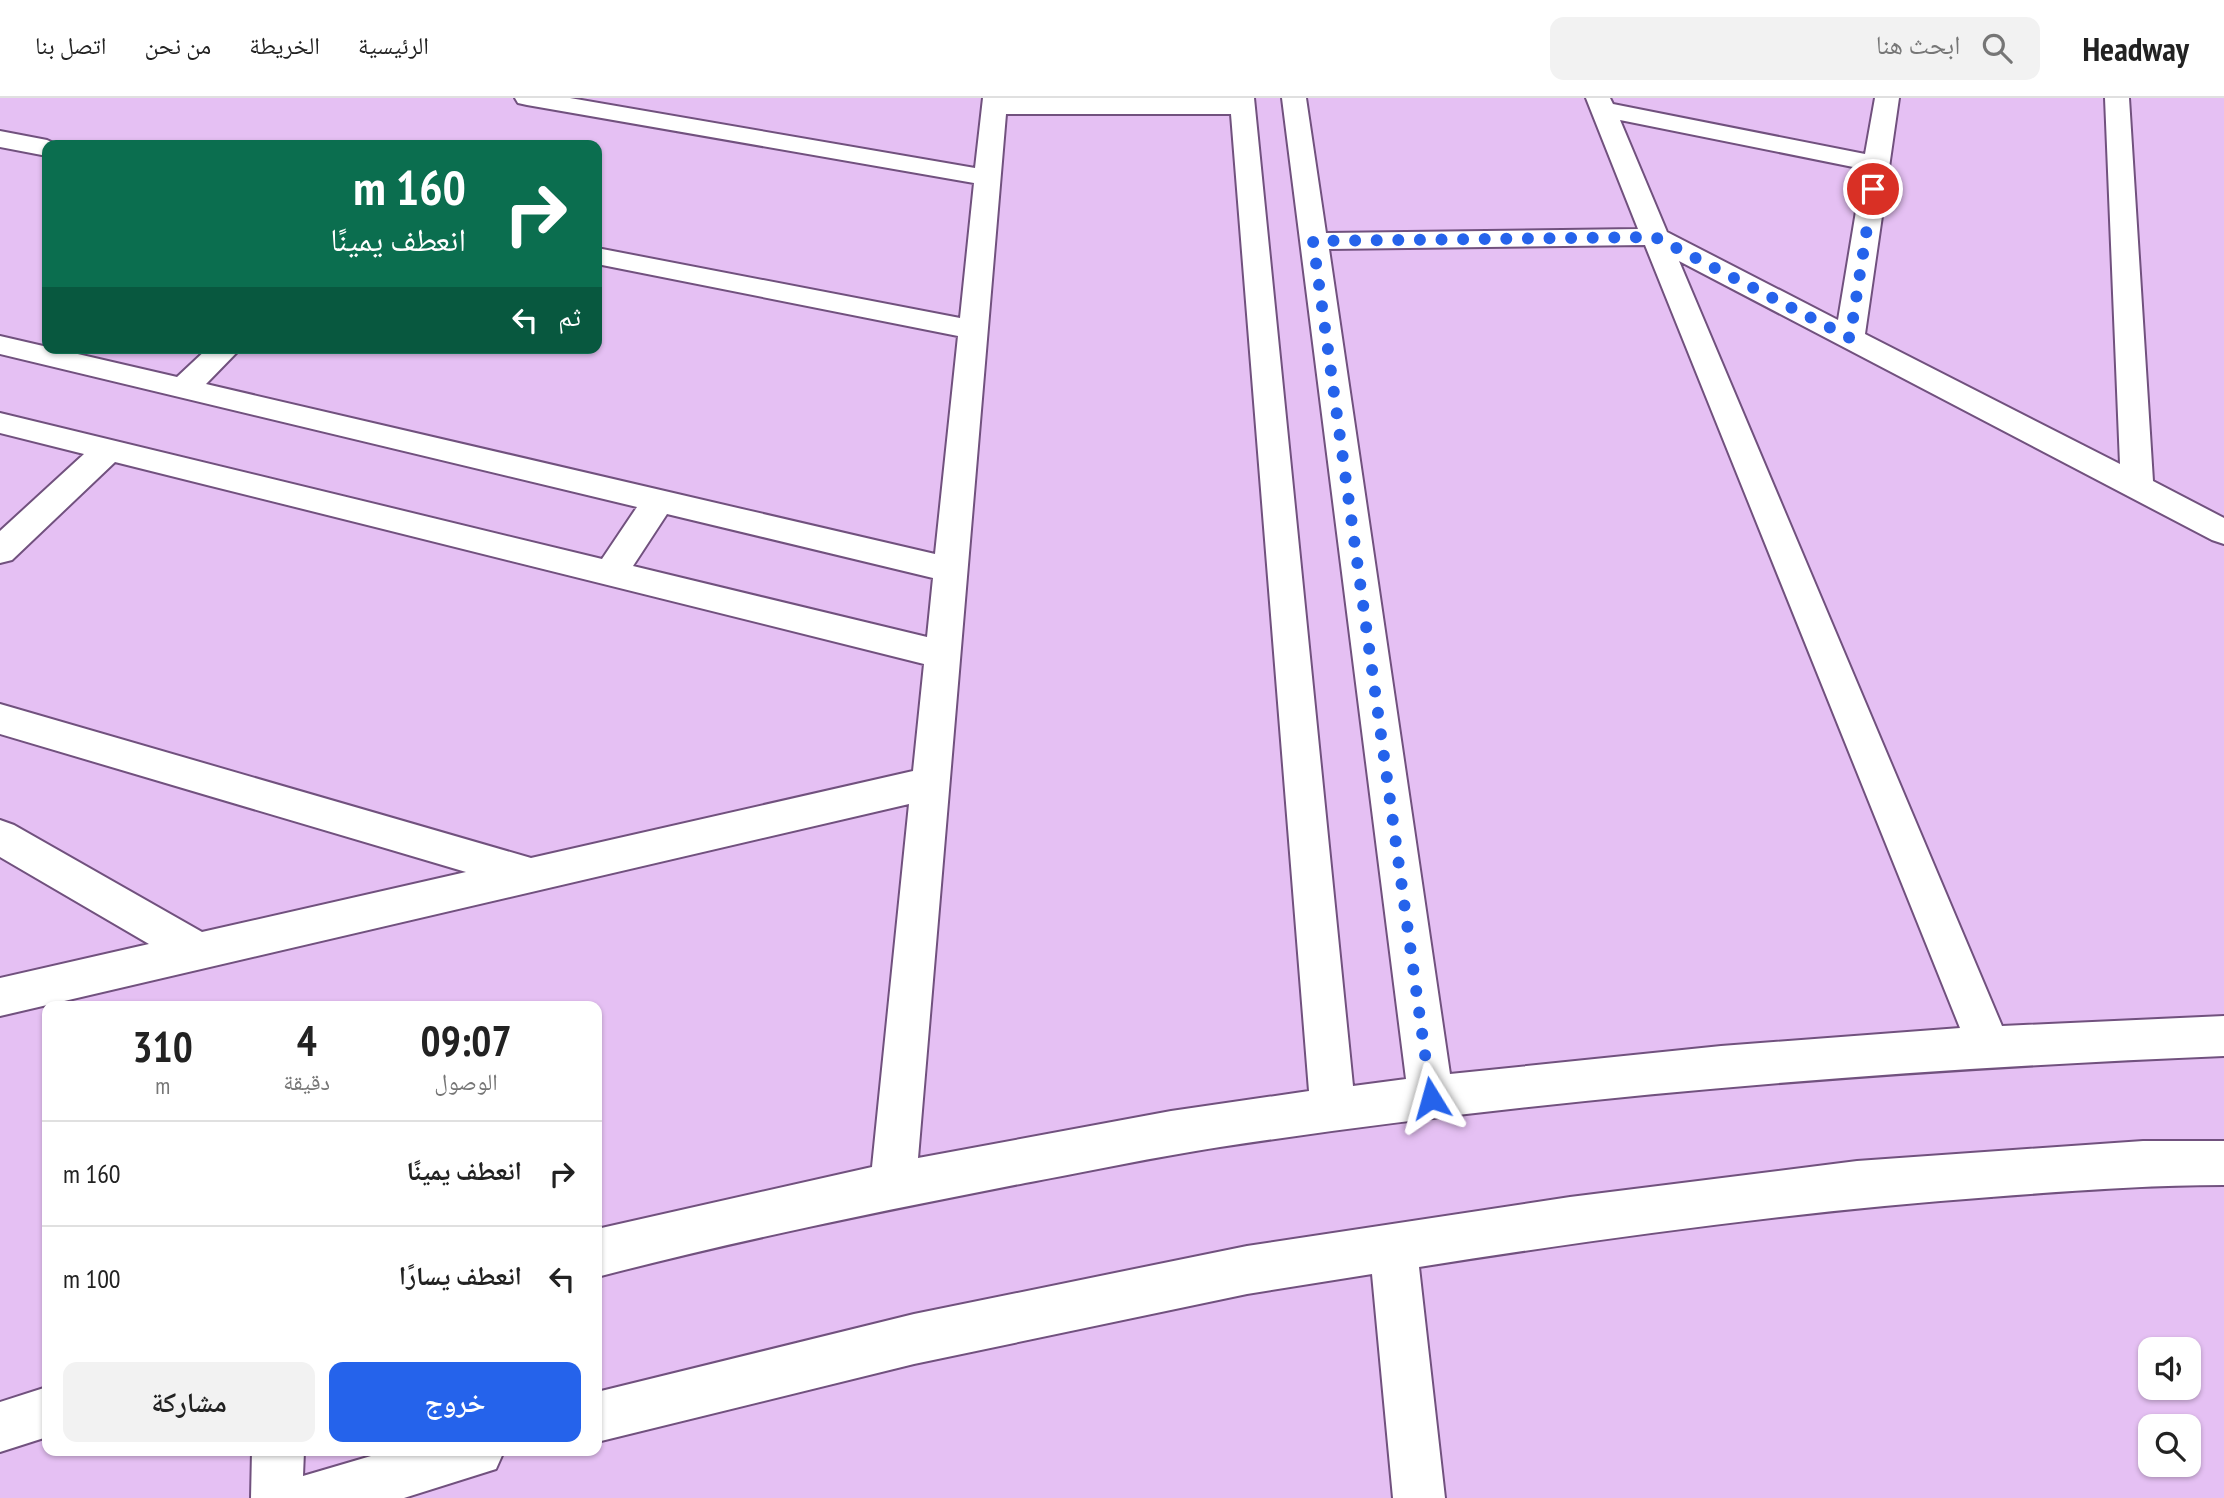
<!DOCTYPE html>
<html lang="ar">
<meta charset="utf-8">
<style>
:root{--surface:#fff;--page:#f2f2f2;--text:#222;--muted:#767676;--line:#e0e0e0;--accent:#2563eb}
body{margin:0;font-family:"PT Sans Narrow","Noto Naskh Arabic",sans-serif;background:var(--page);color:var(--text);direction:rtl;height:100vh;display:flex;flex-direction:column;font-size:26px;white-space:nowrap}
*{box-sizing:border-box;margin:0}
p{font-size:23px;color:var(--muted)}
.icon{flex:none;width:38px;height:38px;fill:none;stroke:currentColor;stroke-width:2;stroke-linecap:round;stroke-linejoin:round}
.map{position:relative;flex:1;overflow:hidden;direction:ltr}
.drawer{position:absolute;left:42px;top:903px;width:560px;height:455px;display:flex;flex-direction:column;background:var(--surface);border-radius:14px;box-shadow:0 2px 5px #0004;direction:rtl}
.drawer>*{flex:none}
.hud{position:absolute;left:42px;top:42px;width:560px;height:214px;border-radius:14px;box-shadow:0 2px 5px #0004;direction:rtl;background:#0b6e4f;color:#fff;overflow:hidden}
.controls{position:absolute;left:2138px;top:1239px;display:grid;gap:14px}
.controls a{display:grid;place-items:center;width:63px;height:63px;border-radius:14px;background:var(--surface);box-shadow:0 2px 5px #0004;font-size:35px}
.pin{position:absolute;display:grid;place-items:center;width:60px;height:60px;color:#fff;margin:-30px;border:4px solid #fff;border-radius:50%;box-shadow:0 2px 7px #0007}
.me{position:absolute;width:77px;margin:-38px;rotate:352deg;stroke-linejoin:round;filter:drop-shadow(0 0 5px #0008)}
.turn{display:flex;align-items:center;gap:24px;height:147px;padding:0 21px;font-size:32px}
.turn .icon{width:91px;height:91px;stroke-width:2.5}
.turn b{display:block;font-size:49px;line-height:60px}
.then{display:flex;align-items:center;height:66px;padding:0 21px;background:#0003;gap:14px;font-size:26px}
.eta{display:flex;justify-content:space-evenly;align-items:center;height:119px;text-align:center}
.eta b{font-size:42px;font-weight:600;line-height:49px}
.cta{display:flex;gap:14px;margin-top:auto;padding:14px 21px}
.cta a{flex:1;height:80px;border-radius:14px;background:var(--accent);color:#fff;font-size:28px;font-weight:600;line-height:80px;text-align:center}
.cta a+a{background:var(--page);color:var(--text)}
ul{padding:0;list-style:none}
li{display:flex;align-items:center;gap:21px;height:105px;padding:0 21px;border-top:2px solid var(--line)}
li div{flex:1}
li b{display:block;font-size:26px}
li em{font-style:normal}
header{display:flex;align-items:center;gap:42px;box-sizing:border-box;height:98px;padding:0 35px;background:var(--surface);border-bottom:2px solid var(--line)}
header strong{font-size:33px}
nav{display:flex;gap:38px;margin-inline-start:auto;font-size:24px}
.search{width:490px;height:63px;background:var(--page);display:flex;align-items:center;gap:18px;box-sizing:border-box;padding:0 24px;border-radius:14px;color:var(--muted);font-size:26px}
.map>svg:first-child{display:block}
</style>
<header>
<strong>Headway</strong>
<div class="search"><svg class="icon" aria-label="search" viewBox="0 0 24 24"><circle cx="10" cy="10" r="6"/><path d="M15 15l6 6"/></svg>ابحث هنا</div>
<nav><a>الرئيسية</a><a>الخريطة</a><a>من نحن</a><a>اتصل بنا</a></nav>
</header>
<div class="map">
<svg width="2224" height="1400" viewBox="0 0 2224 1400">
<rect width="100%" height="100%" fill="#e5c0f3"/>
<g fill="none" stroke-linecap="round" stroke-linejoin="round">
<g stroke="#71517e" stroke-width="4">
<g id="street">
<path d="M515,0h55l405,70 8,-70h271l99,988 53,-7 -124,-981h24l20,135 312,-4 -52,-131h24l3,6 252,50 10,-56h24l-34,236 255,130 -15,-366h24l24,383 71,37v26l-12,-4 -533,-279 323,765 222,-10v40c-336,14 -672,41 -1004,91 -65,10 -130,24 -195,36 -143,28 -286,57 -428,94v-48l275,-62 37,-363 -909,212v-38l149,-34 -149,-87v-37l14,5 188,107 264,-60 -466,-138v-30l531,154 382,-87 11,-107 -809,-202 -103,98 -12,3v-32l84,-77 -84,-21v-20l602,146 35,-52 -637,-153v-18l177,41 31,-29h33l-35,36 729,170 23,-218 -361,-72v-16l363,70 14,-135 -447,-78 -9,-2zM1006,16h225l78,977 -138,20 -253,47zM1620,22l243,49 -25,151 -171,-88zM1645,147l315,783 -239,18 -271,28 -121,-825zM667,416l266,64 -6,59 -294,-71z"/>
<polygon points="0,33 47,42 58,47 47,47 47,58 0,49"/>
<path d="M2143,1043h81v44c-78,0 -155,6 -233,12 -192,14 -382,40 -572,70l26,231h-52l-21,-224 -125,20 -333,70 -317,78v-50l317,-78 333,-68 323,-49 287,-36z"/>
<polygon points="47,1289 47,1339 0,1354 0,1304"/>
<polygon points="252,1353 304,1353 303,1378 388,1353 504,1353 496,1371 404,1400 251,1400"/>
</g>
</g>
<use href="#street" fill="#fff" fill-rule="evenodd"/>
</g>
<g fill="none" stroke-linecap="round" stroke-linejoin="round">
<polyline stroke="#2563eb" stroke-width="12" stroke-dasharray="0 21.6" points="1431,1000 1313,143 1655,139 1850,240 1873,91"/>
</g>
</svg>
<div class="controls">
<a><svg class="icon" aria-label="sound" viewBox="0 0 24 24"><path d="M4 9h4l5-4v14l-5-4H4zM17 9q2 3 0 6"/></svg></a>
<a><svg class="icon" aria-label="search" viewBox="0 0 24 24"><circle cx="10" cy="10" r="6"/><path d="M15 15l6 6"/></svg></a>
</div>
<div class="pin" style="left:1873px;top:91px;background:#d93025"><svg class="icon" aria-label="arrive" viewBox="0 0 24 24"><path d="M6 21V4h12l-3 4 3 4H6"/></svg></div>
<svg class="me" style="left:1431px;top:1000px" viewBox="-20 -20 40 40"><path d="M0-17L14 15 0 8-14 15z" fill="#2563eb" stroke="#fff" stroke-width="4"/></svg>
<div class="hud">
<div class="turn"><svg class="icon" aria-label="right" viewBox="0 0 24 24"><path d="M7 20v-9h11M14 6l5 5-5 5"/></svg><div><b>160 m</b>انعطف يمينًا</div></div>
<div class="then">ثم<svg class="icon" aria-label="left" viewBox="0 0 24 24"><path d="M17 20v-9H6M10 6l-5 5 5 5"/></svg></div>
</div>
<section class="drawer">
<div class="eta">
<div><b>09:07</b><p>الوصول</p></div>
<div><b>4</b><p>دقيقة</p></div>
<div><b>310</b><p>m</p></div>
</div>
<ul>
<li><svg class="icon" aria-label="right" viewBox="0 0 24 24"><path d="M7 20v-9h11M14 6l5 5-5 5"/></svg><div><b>انعطف يمينًا</b></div><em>160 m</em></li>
<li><svg class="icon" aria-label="left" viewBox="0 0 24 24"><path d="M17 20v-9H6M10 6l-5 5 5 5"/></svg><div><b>انعطف يسارًا</b></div><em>100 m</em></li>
</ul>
<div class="cta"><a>خروج</a><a>مشاركة</a></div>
</section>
</div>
